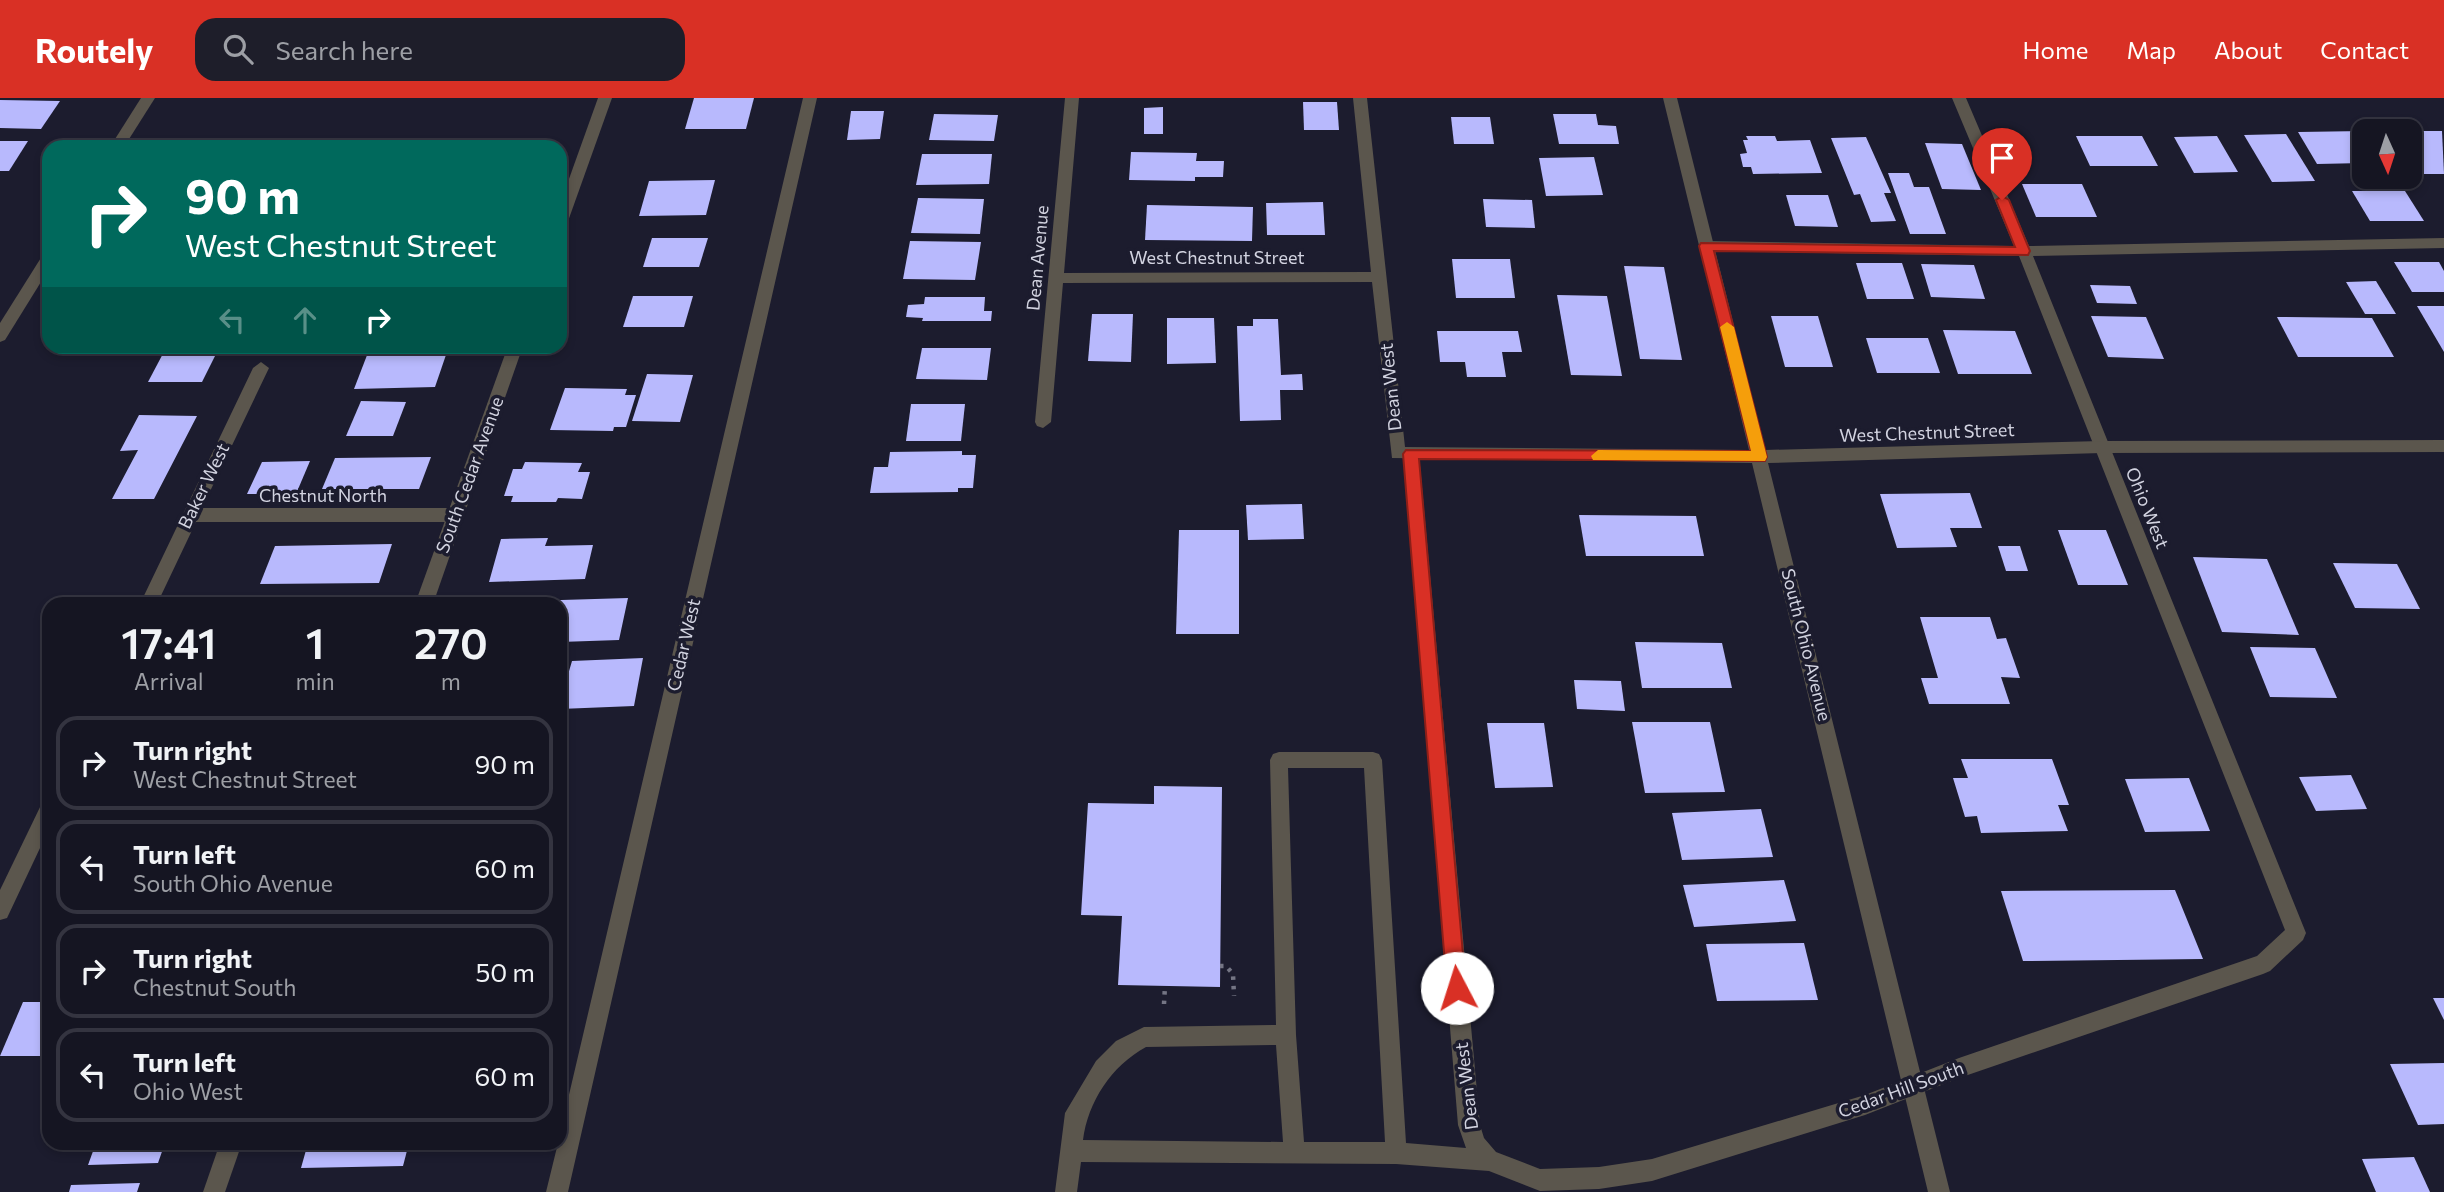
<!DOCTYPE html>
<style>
:root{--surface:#151522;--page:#1e1e2a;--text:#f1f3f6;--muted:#9d9fa5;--line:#343440;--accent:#d93025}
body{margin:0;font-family:Commissioner,sans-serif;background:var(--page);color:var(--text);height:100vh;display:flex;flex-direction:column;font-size:26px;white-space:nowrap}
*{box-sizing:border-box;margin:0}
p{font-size:23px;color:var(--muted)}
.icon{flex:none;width:38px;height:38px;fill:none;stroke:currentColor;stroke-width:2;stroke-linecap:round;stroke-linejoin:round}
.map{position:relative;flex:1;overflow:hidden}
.sheet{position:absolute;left:42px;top:499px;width:525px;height:553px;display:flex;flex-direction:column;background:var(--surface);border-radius:21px;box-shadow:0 4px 10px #0003,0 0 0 2px var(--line)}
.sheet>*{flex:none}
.banner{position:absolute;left:42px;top:42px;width:525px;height:214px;border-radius:21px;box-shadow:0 4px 10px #0003,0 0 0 2px var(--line);background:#00695c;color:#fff;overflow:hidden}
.needle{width:46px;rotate:177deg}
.tools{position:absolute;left:2352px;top:21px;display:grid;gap:14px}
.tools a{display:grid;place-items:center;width:70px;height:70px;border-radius:14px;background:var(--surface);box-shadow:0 4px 10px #0003,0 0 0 2px var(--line);font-size:35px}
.pin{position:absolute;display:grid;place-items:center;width:60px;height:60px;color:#fff;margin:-72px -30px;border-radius:50% 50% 50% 0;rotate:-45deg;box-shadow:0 0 7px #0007}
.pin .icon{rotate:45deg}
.me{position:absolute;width:77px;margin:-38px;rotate:355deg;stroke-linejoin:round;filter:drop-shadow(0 0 5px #0008)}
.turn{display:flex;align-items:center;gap:24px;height:147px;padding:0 28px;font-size:32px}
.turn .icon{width:91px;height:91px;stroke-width:2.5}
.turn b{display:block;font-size:49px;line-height:60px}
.lanes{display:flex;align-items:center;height:66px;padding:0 28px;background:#0003;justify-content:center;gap:35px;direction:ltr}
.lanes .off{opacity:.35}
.eta{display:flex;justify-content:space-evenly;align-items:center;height:119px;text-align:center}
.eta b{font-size:42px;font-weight:600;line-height:49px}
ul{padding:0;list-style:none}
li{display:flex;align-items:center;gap:21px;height:94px;margin:0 14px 10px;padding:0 14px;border:4px solid var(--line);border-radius:21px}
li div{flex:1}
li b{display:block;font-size:26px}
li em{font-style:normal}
header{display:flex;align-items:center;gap:42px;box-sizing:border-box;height:98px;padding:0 35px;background:var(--accent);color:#fff}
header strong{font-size:33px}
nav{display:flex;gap:38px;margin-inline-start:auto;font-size:24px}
.search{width:490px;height:63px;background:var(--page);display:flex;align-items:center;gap:18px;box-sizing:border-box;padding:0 24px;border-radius:21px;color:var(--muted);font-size:26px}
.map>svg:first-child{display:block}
</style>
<header>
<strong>Routely</strong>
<div class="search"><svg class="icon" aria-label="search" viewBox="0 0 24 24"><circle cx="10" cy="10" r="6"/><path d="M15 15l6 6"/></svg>Search here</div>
<nav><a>Home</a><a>Map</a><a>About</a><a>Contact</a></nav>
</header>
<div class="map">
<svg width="2444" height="1094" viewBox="0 0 2444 1094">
<rect width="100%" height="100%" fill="#1c1c2e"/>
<g fill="#b8b9fd">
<polygon points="694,0 754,0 746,31 685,31"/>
<polygon points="0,2 60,3 41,31 0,30"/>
<polygon points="1303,4 1337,4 1339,32 1304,32"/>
<polygon points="1163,9 1163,36 1144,36 1144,10"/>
<polygon points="851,13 884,13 880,41 847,42"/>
<polygon points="934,16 998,17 994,43 929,42"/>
<polygon points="1553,16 1596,16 1598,27 1616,28 1619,46 1559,46"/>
<polygon points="1451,19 1490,19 1494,46 1454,46"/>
<polygon points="2364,33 2364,65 2317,66 2298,34"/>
<polygon points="2410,33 2442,33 2444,76 2413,76 2410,72"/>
<polygon points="2286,36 2315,83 2272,84 2244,37"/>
<polygon points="1746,38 1775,38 1777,43 1810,42 1822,75 1753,76 1751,69 1743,69 1740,56 1747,55 1743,42 1748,42"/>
<polygon points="2076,38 2142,38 2158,68 2090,68"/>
<polygon points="2217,38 2238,74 2194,75 2174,39"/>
<polygon points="1866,39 1891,95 1884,95 1896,123 1871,124 1860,96 1854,97 1831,40"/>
<polygon points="174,41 221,42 216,49 169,49"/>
<polygon points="0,43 28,43 9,73 0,73"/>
<polygon points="1925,45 1962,46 1981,92 1942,91"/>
<polygon points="1131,54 1197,55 1196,63 1224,63 1223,79 1195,79 1195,83 1129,82"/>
<polygon points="922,56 992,56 989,86 916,87"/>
<polygon points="1594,59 1603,97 1546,98 1539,60"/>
<polygon points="1888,75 1909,75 1914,89 1929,89 1946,136 1910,136"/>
<polygon points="715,82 706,117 639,118 649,83"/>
<polygon points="2022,86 2082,86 2097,119 2036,119"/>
<polygon points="2352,93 2405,93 2424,123 2370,123"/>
<polygon points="1786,97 1828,97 1838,129 1795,128"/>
<polygon points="918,100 984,101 980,136 911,135"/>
<polygon points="1483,101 1532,102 1535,130 1486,129"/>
<polygon points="1323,104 1325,137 1267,137 1266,105"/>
<polygon points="1147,107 1253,109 1252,143 1145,142"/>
<polygon points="652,140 708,140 699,169 643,169"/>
<polygon points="910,143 981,144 975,182 903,181"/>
<polygon points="1452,161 1510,161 1515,200 1456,200"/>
<polygon points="2394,164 2439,164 2444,173 2444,194 2412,194"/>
<polygon points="1856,165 1902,165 1914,201 1867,201"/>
<polygon points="1921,166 1974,167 1985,201 1931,199"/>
<polygon points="1624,168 1664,169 1682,262 1640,261"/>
<polygon points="2376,183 2396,216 2365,216 2346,184"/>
<polygon points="2090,187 2130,188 2137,206 2097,205"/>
<polygon points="1557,197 1607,198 1622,278 1571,277"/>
<polygon points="633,198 693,198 684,229 623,229"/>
<polygon points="925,199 985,199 984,213 992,213 991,223 922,223 923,220 906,219 908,207 924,206"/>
<polygon points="2417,208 2444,208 2444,254"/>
<polygon points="1092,216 1133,216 1131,264 1088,263"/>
<polygon points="1771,218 1818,218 1833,269 1785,269"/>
<polygon points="2091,218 2146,219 2164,261 2108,259"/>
<polygon points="2277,219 2372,220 2394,259 2298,259"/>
<polygon points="1167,220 1214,220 1216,265 1167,266"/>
<polygon points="1253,221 1278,221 1281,277 1302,276 1303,292 1280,292 1281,322 1240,323 1237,228 1253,228"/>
<polygon points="1943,232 2015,233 2032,276 1958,276"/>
<polygon points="1437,233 1518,233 1522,254 1502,254 1506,279 1467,279 1465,264 1440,264"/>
<polygon points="1866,240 1928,240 1940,275 1877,275"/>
<polygon points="167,248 220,248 202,284 148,284"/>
<polygon points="922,250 991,250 987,282 916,281"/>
<polygon points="448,251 435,289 354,291 369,252"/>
<polygon points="647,276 693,277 680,324 632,323"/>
<polygon points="565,290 627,291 625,297 636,297 626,329 614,329 613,333 550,332"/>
<polygon points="361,303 406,304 393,338 346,338"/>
<polygon points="911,306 965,306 961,343 906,343"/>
<polygon points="139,317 197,318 154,401 112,401 138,352 120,353"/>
<polygon points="962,353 962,357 976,357 973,390 958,390 958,394 870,395 874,369 888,369 890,354"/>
<polygon points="431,359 419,391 322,391 335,360"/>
<polygon points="310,363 296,396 247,396 262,364"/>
<polygon points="525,364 582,365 578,374 590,374 582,401 558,400 556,404 511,404 513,398 504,398 513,371 522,371"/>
<polygon points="1970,395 1982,430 1950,430 1957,449 1897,450 1880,396"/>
<polygon points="1302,406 1304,441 1248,442 1246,407"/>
<polygon points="1579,417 1696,418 1704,458 1586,458"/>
<polygon points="1179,432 1239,432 1239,536 1176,536"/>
<polygon points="2058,432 2106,432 2128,487 2078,487"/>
<polygon points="548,440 545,448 593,447 585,481 489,484 501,441"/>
<polygon points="392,446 379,485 260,486 275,448"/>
<polygon points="1998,448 2020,448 2028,473 2006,473"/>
<polygon points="2193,459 2267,461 2299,537 2222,534"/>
<polygon points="2333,465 2397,466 2420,511 2355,510"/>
<polygon points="628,500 619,542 560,544 560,506 527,506 528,503"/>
<polygon points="1920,519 1990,519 1997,541 2006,540 2020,580 2001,579 2010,606 1929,606 1921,580 1938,580"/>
<polygon points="1635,544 1722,545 1732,590 1642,590"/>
<polygon points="2250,549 2315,550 2337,600 2270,599"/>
<polygon points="643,560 634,608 560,611 560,581 567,580 572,563"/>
<polygon points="1574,582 1621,583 1625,613 1577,611"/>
<polygon points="1632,624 1710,624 1725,694 1645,695"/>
<polygon points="1487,625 1544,625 1553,689 1495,690"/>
<polygon points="1961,661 2052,661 2069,707 2058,707 2068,733 1981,735 1977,718 1965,719 1953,680 1968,680"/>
<polygon points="2351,677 2367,711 2316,713 2299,679"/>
<polygon points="2189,680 2210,733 2145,734 2125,681"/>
<polygon points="1154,688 1222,689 1220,889 1118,887 1122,818 1081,817 1088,705 1154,706"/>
<polygon points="1761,711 1773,759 1682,762 1672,715"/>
<polygon points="1784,782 1796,823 1694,829 1683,787"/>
<polygon points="2175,792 2203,861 2023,863 2001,793"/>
<polygon points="1804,845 1818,902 1717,903 1706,846"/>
<polygon points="2433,900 2444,900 2444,922"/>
<polygon points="23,904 49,904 49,958 0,958"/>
<polygon points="2444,965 2444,1026 2418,1027 2390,966"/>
<polygon points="96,1045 165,1045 158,1065 88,1067"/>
<polygon points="308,1045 409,1045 403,1068 301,1070"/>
<polygon points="2414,1059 2430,1094 2376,1094 2362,1061"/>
<polygon points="140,1085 137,1094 69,1094 71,1087"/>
</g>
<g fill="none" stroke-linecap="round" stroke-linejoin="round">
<g stroke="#747584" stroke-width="4.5" stroke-dasharray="3.5 6" stroke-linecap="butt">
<polyline points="1220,868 1226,868 1233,876 1234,898"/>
<polyline points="1164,906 1165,888"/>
</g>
<g fill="#5b564d" fill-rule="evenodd">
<polygon points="803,0 817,0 568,1094 546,1094 558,1045 560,1045 560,1035"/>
<path d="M1952,0h14l63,148 415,-8v10l-411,8 273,677 -3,7 -33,31 -7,3 -304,104 -94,37 -213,66 -53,8 -59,2 -51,-20 -93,-7 -315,-2 -4,30h-22l10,-79 31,-52 20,-20 28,-14 132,-2 -6,-265 3,-6 6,-2h94l6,2 3,6 24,383 60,5 -8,-23 -55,-671 8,-6 8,6 61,671 4,13 12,14 44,17 59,-2 53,-8 213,-64 94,-37 298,-102 28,-26 -266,-674 -313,-5 -7,-5 7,-5 308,5zM1288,670h76l21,374h-81l-8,-107zM1276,947l7,97 -200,-2c5,-38 28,-74 63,-93z"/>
<polygon points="261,264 269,270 202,410 456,410 462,412 464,417 462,422 456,424 196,424 157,506 140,506 253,270"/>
<polygon points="49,702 49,731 7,820 0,822 0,792 42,705"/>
</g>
<g fill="#5b564d" fill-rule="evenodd">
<polygon points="141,0 155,0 124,49 110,49"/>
<polygon points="598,0 612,0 567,126 560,131 560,106"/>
<polygon points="1065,0 1079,0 1064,175 1371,174 1353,0 1367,0 1405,349 1749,352 1663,0 1677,0 1765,352 2102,343 2444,342 2444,354 2102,355 1768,365 1950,1094 1928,1094 1752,365 1392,360 1372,184 1063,185 1051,324 1043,330 1037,328 1035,324"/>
<polygon points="49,154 49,171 5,242 0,244 0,225 44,155"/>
<polygon points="508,248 523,248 433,506 415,506"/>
<polygon points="220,1045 242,1045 225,1094 203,1094"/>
</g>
</g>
<polygon fill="#d93025" stroke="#8d1f18" stroke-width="2" points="2002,98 2009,102 2030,153 2028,157 1714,153 1767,359 1765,363 1419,361 1466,890 1463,896 1457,899 1450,896 1447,890 1403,356 1406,352 1751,353 1699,148 1701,145 2015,149 1996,102"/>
<polygon fill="#f59e0b" points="1727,224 1734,229 1767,359 1765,363 1593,362 1591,358 1598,352 1751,353 1720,229"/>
<g text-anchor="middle" stroke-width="7" stroke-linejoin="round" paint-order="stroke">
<g font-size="18" fill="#d2d3e0" stroke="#1c1c2e">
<text transform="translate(1038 160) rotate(-85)" y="6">Dean Avenue</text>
<text x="1217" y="166">West Chestnut Street</text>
<text transform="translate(1391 289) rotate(-96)" y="6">Dean West</text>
<text transform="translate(1927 335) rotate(-2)" y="6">West Chestnut Street</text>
<text transform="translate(470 377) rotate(-70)" y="6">South Cedar Avenue</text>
<text transform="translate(204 388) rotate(-64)" y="6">Baker West</text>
<text x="323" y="404">Chestnut North</text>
<text transform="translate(2147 410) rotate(68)" y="6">Ohio West</text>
<text transform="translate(684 547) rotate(-77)" y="6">Cedar West</text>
<text transform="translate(1806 547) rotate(76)" y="6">South Ohio Avenue</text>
<text transform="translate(1467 988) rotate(-97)" y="6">Dean West</text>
<text transform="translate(1901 992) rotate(-20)" y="6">Cedar Hill South</text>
</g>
</g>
</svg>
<div class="tools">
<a><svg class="needle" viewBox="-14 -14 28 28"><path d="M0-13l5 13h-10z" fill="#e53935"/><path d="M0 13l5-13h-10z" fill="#9d9fa5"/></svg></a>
</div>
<div class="pin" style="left:2002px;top:102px;background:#d93025"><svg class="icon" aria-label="arrive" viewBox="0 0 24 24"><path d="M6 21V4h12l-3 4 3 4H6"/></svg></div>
<svg class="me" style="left:1457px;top:890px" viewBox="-20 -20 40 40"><circle r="19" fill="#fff"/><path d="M0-13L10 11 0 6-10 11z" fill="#d93025"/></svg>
<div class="banner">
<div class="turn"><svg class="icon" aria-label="right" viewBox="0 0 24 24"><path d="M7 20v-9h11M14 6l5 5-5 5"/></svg><div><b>90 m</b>West Chestnut Street</div></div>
<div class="lanes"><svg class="icon off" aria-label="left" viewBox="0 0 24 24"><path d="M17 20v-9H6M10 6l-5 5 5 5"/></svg><svg class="icon off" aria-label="ahead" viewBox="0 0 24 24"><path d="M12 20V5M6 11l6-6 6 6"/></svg><svg class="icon" aria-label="right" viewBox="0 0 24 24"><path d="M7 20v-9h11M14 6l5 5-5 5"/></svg></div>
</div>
<section class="sheet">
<div class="eta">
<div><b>17:41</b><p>Arrival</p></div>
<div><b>1</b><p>min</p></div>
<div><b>270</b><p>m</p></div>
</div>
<ul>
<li><svg class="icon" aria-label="right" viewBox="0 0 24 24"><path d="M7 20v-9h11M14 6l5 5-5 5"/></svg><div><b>Turn right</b><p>West Chestnut Street</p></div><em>90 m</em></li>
<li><svg class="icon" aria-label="left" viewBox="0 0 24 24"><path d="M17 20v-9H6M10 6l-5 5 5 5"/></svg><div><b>Turn left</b><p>South Ohio Avenue</p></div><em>60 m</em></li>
<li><svg class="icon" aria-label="right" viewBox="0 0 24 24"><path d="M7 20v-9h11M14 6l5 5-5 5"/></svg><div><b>Turn right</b><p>Chestnut South</p></div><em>50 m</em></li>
<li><svg class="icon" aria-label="left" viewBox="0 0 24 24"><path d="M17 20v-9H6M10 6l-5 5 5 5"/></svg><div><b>Turn left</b><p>Ohio West</p></div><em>60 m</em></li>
</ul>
</section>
</div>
